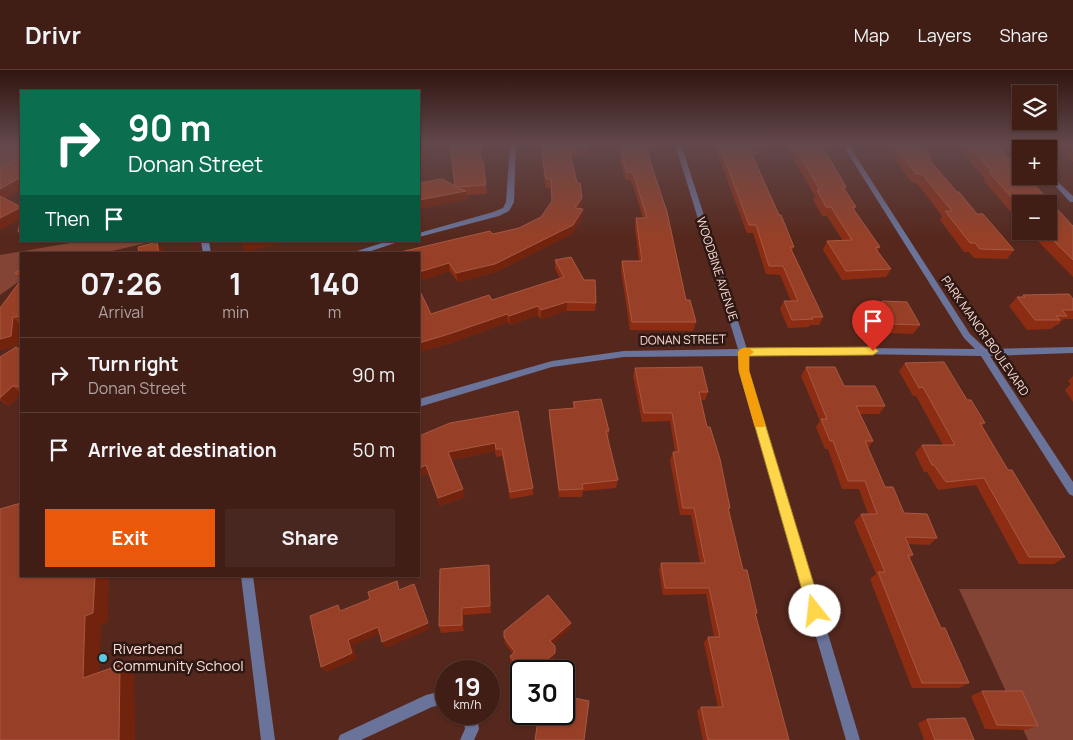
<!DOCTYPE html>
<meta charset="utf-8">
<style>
:root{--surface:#401e16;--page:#47271f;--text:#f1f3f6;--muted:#aea2a1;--line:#593c35;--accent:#ea580c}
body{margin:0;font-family:Manrope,sans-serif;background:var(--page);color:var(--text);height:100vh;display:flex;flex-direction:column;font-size:19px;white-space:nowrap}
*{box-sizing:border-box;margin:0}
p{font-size:16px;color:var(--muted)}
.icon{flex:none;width:28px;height:28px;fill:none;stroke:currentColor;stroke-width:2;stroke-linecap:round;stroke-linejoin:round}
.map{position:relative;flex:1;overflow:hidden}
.side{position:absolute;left:20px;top:182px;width:400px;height:325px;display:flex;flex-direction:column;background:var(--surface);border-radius:0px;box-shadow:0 1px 4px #0004,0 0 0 1px var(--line)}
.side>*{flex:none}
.guide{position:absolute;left:20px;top:20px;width:400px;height:152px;border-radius:0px;box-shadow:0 1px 4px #0004,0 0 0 1px var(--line);background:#0b6e4f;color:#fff;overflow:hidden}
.tools{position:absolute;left:1012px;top:15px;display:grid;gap:10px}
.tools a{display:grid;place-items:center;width:45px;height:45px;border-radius:0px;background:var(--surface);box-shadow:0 1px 4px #0004,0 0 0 1px var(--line);font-size:25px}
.speed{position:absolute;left:435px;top:590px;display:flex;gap:10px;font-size:25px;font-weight:700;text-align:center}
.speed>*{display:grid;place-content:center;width:65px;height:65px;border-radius:50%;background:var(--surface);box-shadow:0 1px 4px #0004,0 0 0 1px var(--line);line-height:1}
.speed small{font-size:12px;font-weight:400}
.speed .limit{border:2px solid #111;border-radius:8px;background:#fff;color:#111}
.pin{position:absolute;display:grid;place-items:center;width:42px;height:42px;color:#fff;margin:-51px -21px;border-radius:50% 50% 50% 0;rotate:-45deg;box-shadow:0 0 5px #0007}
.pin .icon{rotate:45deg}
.me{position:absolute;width:55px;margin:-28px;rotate:344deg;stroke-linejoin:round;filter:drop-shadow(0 0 4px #0008)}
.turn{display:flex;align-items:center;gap:18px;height:105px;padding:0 25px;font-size:22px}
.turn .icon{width:65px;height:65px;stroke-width:2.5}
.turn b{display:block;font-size:35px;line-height:42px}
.then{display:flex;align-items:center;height:48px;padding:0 25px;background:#0003;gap:10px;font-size:19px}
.eta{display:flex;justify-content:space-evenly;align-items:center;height:85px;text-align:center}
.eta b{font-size:30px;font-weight:700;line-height:35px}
.button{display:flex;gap:10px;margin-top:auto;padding:10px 25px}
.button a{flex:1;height:58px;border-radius:0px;background:var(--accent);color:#fff;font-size:20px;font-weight:700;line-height:58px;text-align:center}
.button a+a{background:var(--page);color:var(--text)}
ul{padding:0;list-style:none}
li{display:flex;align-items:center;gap:15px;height:75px;padding:0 25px;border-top:1px solid var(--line)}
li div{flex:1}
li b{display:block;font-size:19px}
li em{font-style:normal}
header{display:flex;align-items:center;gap:30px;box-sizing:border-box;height:70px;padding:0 25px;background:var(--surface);border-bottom:1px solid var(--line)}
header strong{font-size:24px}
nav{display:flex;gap:28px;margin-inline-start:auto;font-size:18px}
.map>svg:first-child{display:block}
</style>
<header>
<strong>Drivr</strong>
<nav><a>Map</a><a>Layers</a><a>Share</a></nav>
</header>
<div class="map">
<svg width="1073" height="670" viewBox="0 0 1073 670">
<rect width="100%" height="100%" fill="#56281d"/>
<g fill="#844435">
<polygon points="0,74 21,74 21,92 0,102"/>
<polygon points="82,171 155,171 99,184 21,184 21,210 0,225 0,185"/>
<polygon points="959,519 1073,519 1073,670 1028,670"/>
</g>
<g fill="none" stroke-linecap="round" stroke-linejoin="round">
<g fill="#6a739a" fill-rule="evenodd">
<polygon points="510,74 516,74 514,132 509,141 499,146 419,167 419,163 493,142 503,138 506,132"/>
<polygon points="675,74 681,74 747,279 856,278 975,279 964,268 842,74 848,74 970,264 986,279 1073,277 1073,283 990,286 1073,412 1073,426 1069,424 981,286 856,284 748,286 749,301 860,670 846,670 739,301 739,286 624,287 552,297 419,337 419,329 552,291 624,281 738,279"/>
<polygon points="1013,74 1020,74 1024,79 1019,80"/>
<polygon points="1049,104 1073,126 1073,132 1070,132 1047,107 1046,106 1049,106"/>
<polygon points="201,171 209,171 211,184 203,184"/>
<polygon points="388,171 401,171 362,184 348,184"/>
<polygon points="241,506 253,506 275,670 261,670"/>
<polygon points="446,620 446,634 432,637 361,670 338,670 340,665 426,625"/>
<polygon points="463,644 477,644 479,659 474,670 460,670 465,659"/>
</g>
</g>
<g fill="#8c2d13">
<polygon points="542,74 588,78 587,86 571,86 581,137 580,139 582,148 572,164 496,202 458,212 450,201 419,211 419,184 519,158 541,147 552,132 551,118 546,118 542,92"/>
<polygon points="621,74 651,74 650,84 648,84 686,230 696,252 693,261 630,260 621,200 622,191 639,191 635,157 636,148 643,148 634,118 630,110 625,110 619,83 620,75"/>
<polygon points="714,74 762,74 763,76 760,84 751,84 794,177 792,181 823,247 819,255 810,255 809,257 788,258 780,239 784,231 791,231 780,205 766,204 753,163 747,163"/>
<polygon points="785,74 821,74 846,117 845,120 856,137 854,140 880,177 878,181 891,199 886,207 842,210 823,180 827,171 843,171 827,146 822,146 813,129 815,126"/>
<polygon points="889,74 921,74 932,87 930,91 957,122 977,144 1014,180 1007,189 974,188 969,182 964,182 940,150 942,146 917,113 912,113 895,89 897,85"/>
<polygon points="955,74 996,74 1073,156 1073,207 1032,165 1030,165 1027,161 1049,161 1021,134 1021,154 984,111 985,109"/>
<polygon points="1053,74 1073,74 1073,92"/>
<polygon points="481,89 486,115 487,124 466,125 467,130 431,136 419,139 419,113 455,116"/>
<polygon points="555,190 596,233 595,241 567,241 541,249 538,245 510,255 508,252 451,273 419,282 419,219 431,244 492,230 560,209 555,198"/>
<polygon points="21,199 21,256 19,275 0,280 21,210 15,203"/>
<polygon points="1023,225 1073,229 1073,249 1063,249 1058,255 1056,255 1051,259 1027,260 1009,236 1017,227 1021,227"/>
<polygon points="882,231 920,255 913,264 887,263 876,240"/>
<polygon points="21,280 21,324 9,336 0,330 0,287"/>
<polygon points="905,293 967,330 985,353 982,356 1008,400 1065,487 1054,494 1019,494 976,415 938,420 927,402 924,402 915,383 922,375 943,375 916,326 913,326 899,301"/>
<polygon points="806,297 885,336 879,344 860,344 873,371 868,378 885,417 904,443 937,468 929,475 908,474 913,485 910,488 941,558 969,613 959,618 912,618 870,509 876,504 854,452 861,444 868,444 859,419 842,419 828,379 825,379 816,357 820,351 801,306"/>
<polygon points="635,298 708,322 705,330 701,330 707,357 730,438 729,440 743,500 757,543 756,545 789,670 703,670 697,641 701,637 718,637 704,573 708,567 714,567 706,524 663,525 659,500 661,493 700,493 691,445 680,445 670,390 673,382 675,382 670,351 642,352 633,306"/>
<polygon points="1073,306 1073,332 1065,320 1071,314 1068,311"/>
<polygon points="573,332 609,361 608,369 618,410 616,418 583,421 582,427 559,427 549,348 549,340 573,338"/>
<polygon points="518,341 533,418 533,425 510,429 502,386 496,387 495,381 451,390 465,427 440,436 428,403 422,406 419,401 419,366"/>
<polygon points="489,495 490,502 491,543 464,545 464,561 441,563 439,556"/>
<polygon points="570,559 552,574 554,588 539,601 521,601 521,606 510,592 510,586 513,584 505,573 504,567"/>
<polygon points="982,621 1038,656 1025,660 985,659 971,626"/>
<polygon points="927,649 974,670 924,670 918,653"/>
</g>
<g fill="#72230e">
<polygon points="421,74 428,74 419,87 419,77"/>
<polygon points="481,74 482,74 481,96 480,87"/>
<polygon points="21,107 21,120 0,132 0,119"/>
<polygon points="466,121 467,130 431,136 419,139 419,130"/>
<polygon points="582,128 581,137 575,146 575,138"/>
<polygon points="21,137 21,149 0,160 0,148"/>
<polygon points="583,139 582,148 572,164 496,202 458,212 456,203"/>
<polygon points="247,171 288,171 246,182 241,173"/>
<polygon points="157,172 163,181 163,184 159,184"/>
<polygon points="449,193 450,201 419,211 419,202"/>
<polygon points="567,232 567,241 541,249 541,240"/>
<polygon points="538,236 538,245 510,255 509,246"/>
<polygon points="507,244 508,252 451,273 419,282 419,273"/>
<polygon points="13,247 21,255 19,275 0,280 0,269"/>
<polygon points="13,316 21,324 9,336 0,328"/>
<polygon points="495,373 495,381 450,390 448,382"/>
<polygon points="426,395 428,403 422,406 420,398"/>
<polygon points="463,419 465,427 440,436 438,428"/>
<polygon points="489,495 490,502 491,543 490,536"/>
<polygon points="95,506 109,506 108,552 101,555 99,615 83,608 85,546"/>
<polygon points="414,514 430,559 386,578 382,572"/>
<polygon points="462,538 464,545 464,561 462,555"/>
<polygon points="571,553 570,559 550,577 550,571"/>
<polygon points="378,557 382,563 353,575 357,589 326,602 321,597 348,570"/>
<polygon points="555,583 554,588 539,601 533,601"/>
<polygon points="120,595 134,603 135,670 119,670"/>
</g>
<g fill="#984027" stroke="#a85842">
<polygon points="450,74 481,74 480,87 483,91 486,115 456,117 466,121 419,130 419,113 442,109 455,116"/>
<polygon points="542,74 588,74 588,78 569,78 577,113 580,113 582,128 575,138 583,139 573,155 495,194 456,203 449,193 419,202 419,184 392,184 490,161 493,164 519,158 541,147 552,131 551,109 546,109 542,84"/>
<polygon points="624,74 651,74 652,76 645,76 667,142 686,230 690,230 696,252 632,252 622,191 642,191 636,148 647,148 635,109 631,102 626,102 620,75"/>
<polygon points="719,74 762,74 763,76 748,76 779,145 781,145 794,177 790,177 823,247 812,247 813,249 792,250 784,231 798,231 783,196 769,196 756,155 749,155"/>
<polygon points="793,74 821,74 846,117 843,117 856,137 852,137 880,177 875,178 891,199 846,201 827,171 852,170 831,137 826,137 817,120 820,120"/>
<polygon points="900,74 921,74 932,87 927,87 957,122 959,122 977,144 983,144 1014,180 980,179 975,173 970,173 945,141 952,141 922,104 916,104 899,81 905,80"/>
<polygon points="967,74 996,74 1021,101 1021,106 1026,106 1073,156 1073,190 1044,161 1049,161 1049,134 1021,134 1021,138 989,102 992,102"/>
<polygon points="1068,74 1073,74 1073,79"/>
<polygon points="21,88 21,107 0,119 0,99"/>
<polygon points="0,126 21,137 0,148"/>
<polygon points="21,148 21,162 18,162"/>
<polygon points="157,172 159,184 139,184 138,177"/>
<polygon points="571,187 584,210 595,210 596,233 567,232 541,240 538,236 509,246 507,244 449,264 419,273 419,219 431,244 489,225 492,230 564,207 555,190"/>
<polygon points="21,199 21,206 15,203"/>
<polygon points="21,210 21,246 13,247 11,266 0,269 0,238"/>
<polygon points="1069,224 1073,229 1073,240 1062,240 1067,246 1056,246 1060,250 1035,250 1017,227 1025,227 1023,225"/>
<polygon points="882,231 907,232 920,255 893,254"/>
<polygon points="16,277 21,280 21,317 13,316 0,328 0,287"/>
<polygon points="944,292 967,330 971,330 985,353 980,353 1008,400 1012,400 1065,487 1029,487 984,408 946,412 934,395 932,395 922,375 955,375 923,317 919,318 905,293"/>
<polygon points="702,297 708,322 699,322 707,357 710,357 720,389 730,438 728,438 743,500 747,500 757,543 755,543 789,670 708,670 701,637 723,637 708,567 720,567 709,518 665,518 661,493 705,493 694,438 683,438 673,382 679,382 672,343 644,343 635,298"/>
<polygon points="806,297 835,297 844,316 875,316 885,336 856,336 873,371 865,371 885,417 893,417 904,443 927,444 937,468 905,467 913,485 908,485 941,558 945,558 969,613 922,613 878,502 885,502 861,444 877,444 865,411 848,411 833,371 830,371 821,349 827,349"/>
<polygon points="601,329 609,361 606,361 618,410 582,414 583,419 559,420 549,340 575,338 573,332"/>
<polygon points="518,341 533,418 510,422 502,379 496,379 495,373 448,382 463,419 438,428 426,395 420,398 419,396 419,366 450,353"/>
<polygon points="21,433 21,506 95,506 93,543 85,546 83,608 120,595 119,670 0,670 0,439"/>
<polygon points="489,495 490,536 462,538 462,555 439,556 440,499"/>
<polygon points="397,511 399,520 414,514 428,553 382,572 378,557 348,570 352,583 321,597 310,546 338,535 340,541 370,529 368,522"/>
<polygon points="548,525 571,553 550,571 555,576 555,583 533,601 521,602 510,586 515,582 504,567 504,561"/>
<polygon points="982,621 1022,621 1038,656 997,655"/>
<polygon points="564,626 589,631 584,670 535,670 539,644 564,644"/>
<polygon points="965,648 974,670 935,670 927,649"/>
</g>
<linearGradient id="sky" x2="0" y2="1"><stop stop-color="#2f1610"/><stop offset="0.44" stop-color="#62484c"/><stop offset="1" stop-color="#62484c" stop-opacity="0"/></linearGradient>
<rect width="1073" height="168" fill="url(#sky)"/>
<polygon fill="#ffd54a" stroke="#a68a30" points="873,277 879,281 873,285 749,286 749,301 822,541 820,546 815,548 810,546 808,541 739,301 738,282 743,278"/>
<polygon fill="#f59e0b" points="749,278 754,282 749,286 749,301 765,354 764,357 755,357 754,354 739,301 738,282 740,279"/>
<circle fill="#57c9e2" stroke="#2e1813" stroke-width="2" cx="103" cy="588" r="5"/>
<g text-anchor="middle" stroke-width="5" stroke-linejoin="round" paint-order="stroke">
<g font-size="12" fill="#fbdcd4" stroke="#2e1813">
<text transform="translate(717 199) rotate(72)" y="4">WOODBINE AVENUE</text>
<text transform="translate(985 266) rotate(55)" y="4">PARK MANOR BOULEVARD</text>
<text transform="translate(683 270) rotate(-1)" y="4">DONAN STREET</text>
</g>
<g font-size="15" fill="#fbdcd4" stroke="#2e1813" text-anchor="start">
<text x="113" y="584">Riverbend<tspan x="113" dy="17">Community School</tspan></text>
</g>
</g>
</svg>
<div class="tools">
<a><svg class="icon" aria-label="layers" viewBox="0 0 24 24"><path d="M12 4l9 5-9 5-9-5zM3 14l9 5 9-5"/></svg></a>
<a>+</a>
<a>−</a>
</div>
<div class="speed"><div>19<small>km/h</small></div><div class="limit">30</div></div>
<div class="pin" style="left:873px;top:281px;background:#d93025"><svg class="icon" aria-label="arrive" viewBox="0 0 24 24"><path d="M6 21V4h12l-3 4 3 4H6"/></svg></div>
<svg class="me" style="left:815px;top:541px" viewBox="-20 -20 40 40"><circle r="19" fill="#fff"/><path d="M0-13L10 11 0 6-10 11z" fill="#ffd54a"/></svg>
<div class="guide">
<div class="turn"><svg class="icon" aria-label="right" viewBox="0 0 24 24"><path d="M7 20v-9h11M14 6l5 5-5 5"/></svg><div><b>90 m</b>Donan Street</div></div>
<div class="then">Then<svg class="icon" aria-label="arrive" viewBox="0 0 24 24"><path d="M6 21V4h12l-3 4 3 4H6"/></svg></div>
</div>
<section class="side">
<div class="eta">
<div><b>07:26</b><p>Arrival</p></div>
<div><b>1</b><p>min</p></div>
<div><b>140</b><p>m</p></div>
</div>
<ul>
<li><svg class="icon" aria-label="right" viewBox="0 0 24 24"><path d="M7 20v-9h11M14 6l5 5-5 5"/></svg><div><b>Turn right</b><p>Donan Street</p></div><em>90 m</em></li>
<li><svg class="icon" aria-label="arrive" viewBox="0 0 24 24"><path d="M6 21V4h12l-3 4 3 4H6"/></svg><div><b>Arrive at destination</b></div><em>50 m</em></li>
</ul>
<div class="button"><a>Exit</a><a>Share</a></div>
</section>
</div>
